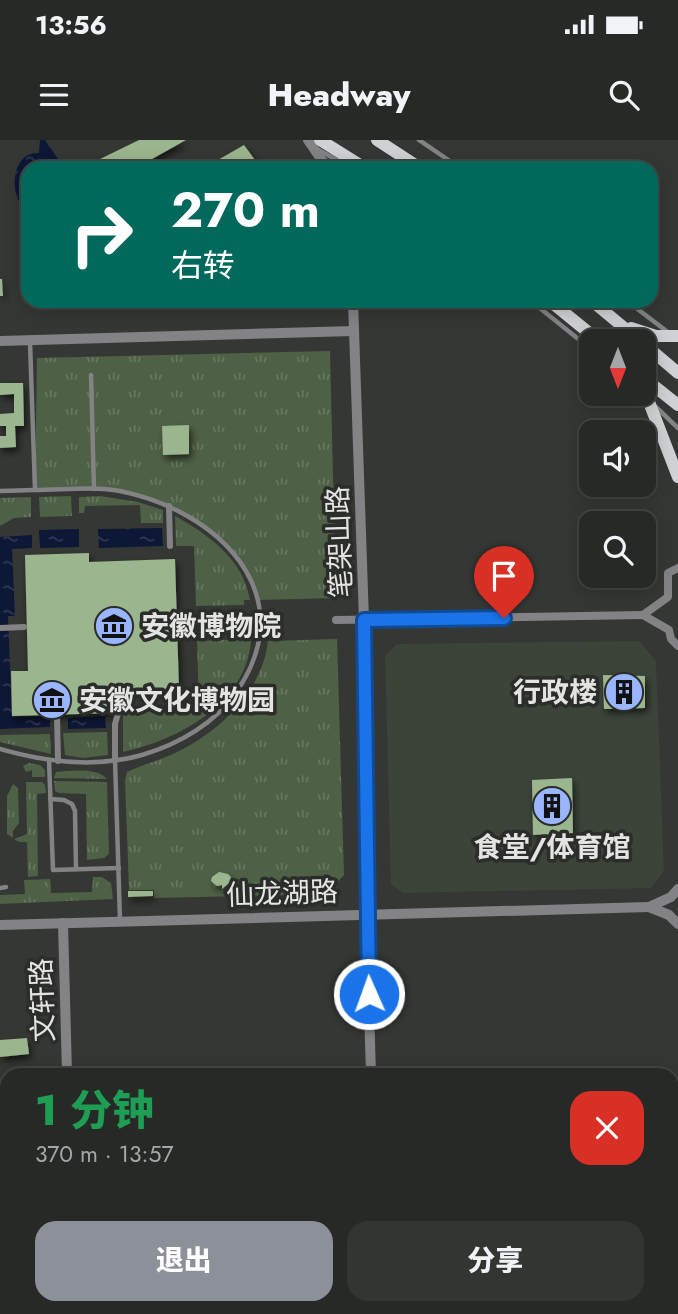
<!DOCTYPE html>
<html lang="zh">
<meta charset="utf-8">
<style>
:root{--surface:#272926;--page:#333532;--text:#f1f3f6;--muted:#a4a6a7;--line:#434543;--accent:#8c9099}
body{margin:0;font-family:Jost,"Noto Sans SC",sans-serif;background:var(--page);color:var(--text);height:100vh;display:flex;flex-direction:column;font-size:26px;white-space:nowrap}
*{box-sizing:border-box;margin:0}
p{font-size:23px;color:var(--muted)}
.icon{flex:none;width:38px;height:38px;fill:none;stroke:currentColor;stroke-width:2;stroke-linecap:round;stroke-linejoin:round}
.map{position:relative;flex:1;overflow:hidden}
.drawer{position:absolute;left:0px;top:928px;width:679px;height:247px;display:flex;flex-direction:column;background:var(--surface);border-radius:21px 21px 0 0;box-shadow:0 4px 18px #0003,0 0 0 2px var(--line)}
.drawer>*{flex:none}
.banner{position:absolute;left:21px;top:21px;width:637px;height:147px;border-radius:21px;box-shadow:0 4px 18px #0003,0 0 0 2px var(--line);background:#00695c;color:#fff;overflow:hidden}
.needle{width:46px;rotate:180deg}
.controls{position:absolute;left:579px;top:189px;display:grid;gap:14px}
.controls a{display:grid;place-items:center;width:77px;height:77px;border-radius:14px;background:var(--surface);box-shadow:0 4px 18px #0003,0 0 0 2px var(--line);font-size:35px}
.pin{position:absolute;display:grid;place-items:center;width:60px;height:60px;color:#fff;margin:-72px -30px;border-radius:50% 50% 50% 0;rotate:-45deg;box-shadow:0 0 7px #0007}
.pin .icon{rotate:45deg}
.me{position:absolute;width:77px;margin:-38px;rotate:358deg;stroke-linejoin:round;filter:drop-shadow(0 0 5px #0008)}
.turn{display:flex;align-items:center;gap:24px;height:147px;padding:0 35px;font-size:32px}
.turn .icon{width:91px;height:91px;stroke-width:2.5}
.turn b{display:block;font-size:49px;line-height:60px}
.round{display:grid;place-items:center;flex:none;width:74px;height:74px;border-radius:21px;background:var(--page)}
.overview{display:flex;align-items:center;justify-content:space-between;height:119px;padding:0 35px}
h1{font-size:42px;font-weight:800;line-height:52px;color:#1e9e55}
.action{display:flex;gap:14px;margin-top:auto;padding:14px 35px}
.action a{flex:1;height:80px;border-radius:21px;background:var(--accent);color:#fff;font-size:28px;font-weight:800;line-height:80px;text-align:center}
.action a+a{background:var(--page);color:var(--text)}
.status{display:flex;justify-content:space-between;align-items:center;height:49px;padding:0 35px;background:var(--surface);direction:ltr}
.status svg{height:19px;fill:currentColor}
header{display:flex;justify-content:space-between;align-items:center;height:91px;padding:0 35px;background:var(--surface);font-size:32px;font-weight:800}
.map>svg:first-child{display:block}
</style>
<div class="status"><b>13:56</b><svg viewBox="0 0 49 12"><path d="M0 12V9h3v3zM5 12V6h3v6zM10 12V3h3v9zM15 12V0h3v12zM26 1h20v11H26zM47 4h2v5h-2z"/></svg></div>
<header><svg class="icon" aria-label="menu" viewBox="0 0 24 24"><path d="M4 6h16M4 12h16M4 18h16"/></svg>Headway<svg class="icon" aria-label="search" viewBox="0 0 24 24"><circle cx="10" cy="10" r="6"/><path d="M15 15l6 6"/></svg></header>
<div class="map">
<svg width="678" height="1174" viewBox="0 0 678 1174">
<defs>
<pattern id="grass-tufts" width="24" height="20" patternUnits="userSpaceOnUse" patternTransform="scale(1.75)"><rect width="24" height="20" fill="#4e6045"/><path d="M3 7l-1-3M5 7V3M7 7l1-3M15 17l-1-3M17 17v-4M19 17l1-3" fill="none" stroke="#677760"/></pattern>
<pattern id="water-ripples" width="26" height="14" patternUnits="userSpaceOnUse" patternTransform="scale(1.75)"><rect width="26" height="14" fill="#0d1736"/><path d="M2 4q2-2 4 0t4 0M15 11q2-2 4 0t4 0" fill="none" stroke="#303953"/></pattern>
<filter id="shadow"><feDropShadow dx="2.5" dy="4.5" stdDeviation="3.5" flood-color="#0009"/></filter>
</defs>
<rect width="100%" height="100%" fill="#343733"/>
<g fill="#3c4339">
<polygon points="639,501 656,521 664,731 651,748 403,753 391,744 385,516 397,504"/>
<polygon points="0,1123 7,1124 7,1167 280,1167 323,1174 0,1174"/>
</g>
<g fill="url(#grass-tufts)">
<polygon points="330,211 336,458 258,460 246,429 219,397 161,363 117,351 35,350 37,218"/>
<polygon points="71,356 72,376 40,377 39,357"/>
<polygon points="100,356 138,362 163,370 163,383 141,383 140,365 85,366 84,373 79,373 79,357"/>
<polygon points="31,357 31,377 14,378 0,386 0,358"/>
<path d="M175,376c33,18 69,44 75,84h-6v5l-48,1 -2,-60h-18z"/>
<path d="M245,499v2h6c-5,63 -73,99 -128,111v-42l76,-2 -2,-67z"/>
<path d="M337,499l7,236 -18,19 -172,4v-8h-25l-4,-110 2,-8c14,-7 31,-11 46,-18 45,-21 89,-61 95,-113z"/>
<polygon points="107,592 108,615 83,618 65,615 63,593"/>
<polygon points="50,594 51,614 0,602 0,595"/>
<polygon points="29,623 40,625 45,630 45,637 32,637 32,630 26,632 23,626"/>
<path d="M56,632c15,-1 41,-5 51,7l-53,-1z"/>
<polygon points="54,641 107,642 109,714 104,718 87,720 86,654 59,653 55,651"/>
<polygon points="26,642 42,642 45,645 46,653 37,654 38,736 28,737 27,702 19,702 14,699 27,694"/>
<polygon points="13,644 18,648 19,683 13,691 13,698 7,694 7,656"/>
<polygon points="93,737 102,737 111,743 113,759 0,764 0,755 25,754 24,740 50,739 51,753 92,752"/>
</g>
<g fill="url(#water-ripples)">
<path d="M40,0h5l13,19 3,9h-33v44c-20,-13 -18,-61 11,-59z"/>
<polygon points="162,388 163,406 99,408 98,389"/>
<polygon points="79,389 79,407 40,408 39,390"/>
<polygon points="32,395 32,408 12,409 15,476 8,476 12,577 50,576 50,587 0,589 0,397"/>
<polygon points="105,576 106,588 68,589 68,578"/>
</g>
<g fill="#9bb58e" filter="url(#shadow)">
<polygon points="139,0 186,0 136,28 103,28 98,20"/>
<polygon points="244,5 258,24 251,28 204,28"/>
<polygon points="0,139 2,139 3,156 0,156"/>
<polygon points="0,243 23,243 24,286 15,286 16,307 0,308 0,296 6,296 6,286 0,286 0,274 14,273 14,254 0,255"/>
<polygon points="189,285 189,314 163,315 162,286"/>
<polygon points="89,413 89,422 175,419 179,549 113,551 114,573 12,576 11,531 28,531 25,415"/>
<polygon points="603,535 645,536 645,568 604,569"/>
<polygon points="572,638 573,693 533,695 532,640"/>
<polygon points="219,732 228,734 231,737 229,743 222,749 222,745 217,746 211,741 212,737"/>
<polygon points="128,751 153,751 153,756 128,757"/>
<polygon points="27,898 29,914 0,917 0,900"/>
<polygon points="7,992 7,1009 0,1010 0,993"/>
<polygon points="0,1068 7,1070 7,1087 0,1085"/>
</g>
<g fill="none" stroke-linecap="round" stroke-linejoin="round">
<g stroke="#838385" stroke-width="4.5">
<polyline points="419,0 460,28"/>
<polyline points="317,9 351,28"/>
<polyline points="531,161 592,210"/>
<polyline points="627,161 669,193"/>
<polyline points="91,235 94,349"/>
<polyline points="656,267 678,288"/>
<polyline points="0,351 35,350"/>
<path d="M0,609c45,13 96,19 142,6 37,-11 74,-32 95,-64 67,-98 -21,-181 -117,-200 -28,-5 -57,-1 -85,-1l-5,-148"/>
<polyline points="49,620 53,730 119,728"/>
<polyline points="115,620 120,780"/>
<polyline points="50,659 64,660 72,664 75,671 76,729"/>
<polyline points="0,748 6,747"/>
</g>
<g stroke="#838385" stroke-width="6">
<polyline points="169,366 170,406"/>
<polyline points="0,488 24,487"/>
<polyline points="57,575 58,621"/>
<polyline points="115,620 115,584 119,570"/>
</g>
<g stroke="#838385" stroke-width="8">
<polyline points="678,428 668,433 668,457 643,475 669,490 671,499 678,506"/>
<polyline points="336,480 643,475"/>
</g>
<g stroke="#838385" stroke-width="10">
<polyline points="308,0 323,22 334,28"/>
<polyline points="353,161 364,480 366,773 371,934"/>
<polyline points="0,201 354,191"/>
<polyline points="678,749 671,757 649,767 669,775 678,784"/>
<polyline points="63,783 67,934"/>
<polyline points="0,785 649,767"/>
<polyline points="0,1123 7,1124"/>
<polyline points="280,1167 323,1174"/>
<polyline points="378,1167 378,1174"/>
<polyline points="657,1174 670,1167"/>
</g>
<g stroke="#cfd1d5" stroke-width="12">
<polyline points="320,0 365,28"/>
<polyline points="377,0 420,28"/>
<polyline points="550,161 599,201"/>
<polyline points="592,161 640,201"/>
<polyline points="631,188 656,196 678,196"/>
<polyline points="644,204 678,233"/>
<polyline points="644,238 678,265"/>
<polyline points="644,249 678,337"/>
</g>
</g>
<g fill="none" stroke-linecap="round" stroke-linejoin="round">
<g stroke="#114b97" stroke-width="18">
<polyline id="route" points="369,854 364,480 504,478"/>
</g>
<use href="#route" stroke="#1a73e8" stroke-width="12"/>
</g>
<defs>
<g id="museum-disc" transform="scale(2.0125)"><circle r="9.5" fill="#99b5fd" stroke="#2a2d29"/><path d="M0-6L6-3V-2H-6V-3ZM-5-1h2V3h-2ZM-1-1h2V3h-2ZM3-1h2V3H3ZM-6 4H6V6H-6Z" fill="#111"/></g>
<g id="building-disc" transform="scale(2.0125)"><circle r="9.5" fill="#99b5fd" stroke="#2a2d29"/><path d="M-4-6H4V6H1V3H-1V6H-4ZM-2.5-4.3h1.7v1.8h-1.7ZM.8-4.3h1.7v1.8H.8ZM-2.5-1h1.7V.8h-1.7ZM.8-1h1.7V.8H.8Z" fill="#111"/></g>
</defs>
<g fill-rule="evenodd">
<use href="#museum-disc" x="114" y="486"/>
<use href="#building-disc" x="624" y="552"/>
<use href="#museum-disc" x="52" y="560"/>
<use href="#building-disc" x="552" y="666"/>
</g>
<g text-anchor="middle" stroke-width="7" stroke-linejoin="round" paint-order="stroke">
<g font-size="28" fill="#e4e5e3" stroke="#2a2d29">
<text transform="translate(339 402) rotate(-92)" y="10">笔架山路</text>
<text transform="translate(282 753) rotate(-2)" y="10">仙龙湖路</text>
<text transform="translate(42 860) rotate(-92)" y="10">文轩路</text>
</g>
<g font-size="28" font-weight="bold" fill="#e4e5e3" stroke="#2a2d29" text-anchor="start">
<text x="141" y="496">安徽博物院</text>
<text x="597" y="562" text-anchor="end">行政楼</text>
<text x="79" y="570">安徽文化博物园</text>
<text x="552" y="717" text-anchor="middle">食堂/体育馆</text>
</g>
</g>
</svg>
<div class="controls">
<a><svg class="needle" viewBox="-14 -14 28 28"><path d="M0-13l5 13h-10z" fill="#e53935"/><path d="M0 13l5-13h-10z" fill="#a4a6a7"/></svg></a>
<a><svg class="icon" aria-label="sound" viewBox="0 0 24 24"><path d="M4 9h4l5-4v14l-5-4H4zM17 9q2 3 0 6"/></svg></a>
<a><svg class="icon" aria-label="search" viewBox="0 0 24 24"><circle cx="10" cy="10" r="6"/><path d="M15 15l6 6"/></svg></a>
</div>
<div class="pin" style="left:504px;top:478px;background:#d93025"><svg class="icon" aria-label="arrive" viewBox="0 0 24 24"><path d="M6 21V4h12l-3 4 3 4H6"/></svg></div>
<svg class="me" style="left:369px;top:854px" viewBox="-20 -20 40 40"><circle r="17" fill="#1a73e8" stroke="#fff" stroke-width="3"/><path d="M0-11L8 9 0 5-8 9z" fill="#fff"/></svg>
<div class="banner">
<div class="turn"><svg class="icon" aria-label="right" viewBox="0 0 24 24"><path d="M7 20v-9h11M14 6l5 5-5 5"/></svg><div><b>270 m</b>右转</div></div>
</div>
<section class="drawer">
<div class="overview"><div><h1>1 分钟</h1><p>370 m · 13:57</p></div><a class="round" style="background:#d93025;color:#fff"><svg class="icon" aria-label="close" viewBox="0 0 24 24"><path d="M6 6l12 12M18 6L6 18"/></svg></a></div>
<div class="action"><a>退出</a><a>分享</a></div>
</section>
</div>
